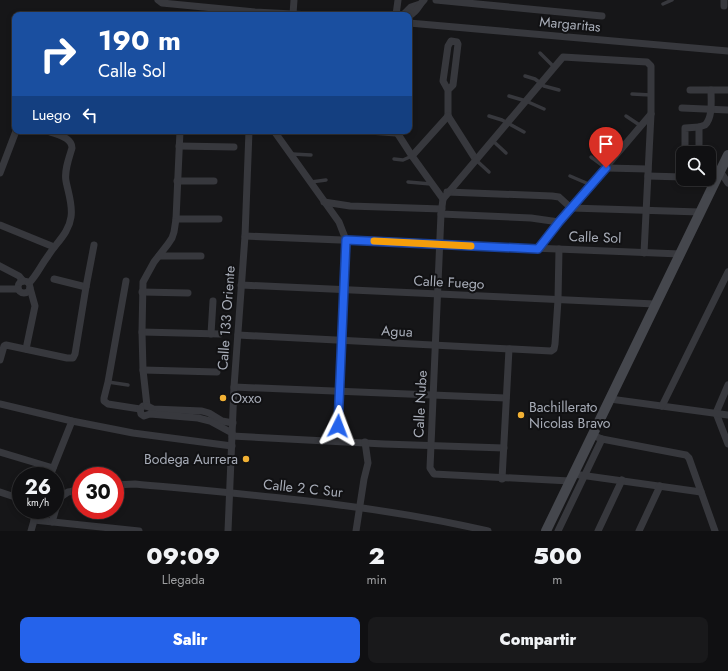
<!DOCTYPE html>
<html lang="es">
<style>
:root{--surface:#101012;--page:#19191b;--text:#f1f3f6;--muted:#9c9d9f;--line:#303032;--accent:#2563eb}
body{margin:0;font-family:Jost,sans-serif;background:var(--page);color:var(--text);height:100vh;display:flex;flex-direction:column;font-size:15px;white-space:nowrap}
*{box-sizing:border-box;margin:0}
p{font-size:13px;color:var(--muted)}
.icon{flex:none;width:22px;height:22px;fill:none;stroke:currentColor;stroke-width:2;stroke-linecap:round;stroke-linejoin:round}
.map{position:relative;height:531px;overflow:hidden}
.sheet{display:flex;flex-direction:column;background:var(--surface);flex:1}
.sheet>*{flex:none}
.guide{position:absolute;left:12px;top:12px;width:400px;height:122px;border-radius:8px;box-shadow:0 2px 6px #0003,0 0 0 1px var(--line);background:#1a4fa0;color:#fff;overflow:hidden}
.tools{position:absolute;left:676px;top:146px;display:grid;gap:8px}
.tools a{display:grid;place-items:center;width:40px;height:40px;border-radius:8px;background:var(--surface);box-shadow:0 2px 6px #0003,0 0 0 1px var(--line);font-size:20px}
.speed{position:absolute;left:12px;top:467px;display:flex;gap:8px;font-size:20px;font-weight:700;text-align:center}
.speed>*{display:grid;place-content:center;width:52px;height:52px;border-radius:50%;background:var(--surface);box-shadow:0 2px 6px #0003,0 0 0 1px var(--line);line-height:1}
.speed small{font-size:10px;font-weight:400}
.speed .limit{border:6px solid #d22;background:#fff;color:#111}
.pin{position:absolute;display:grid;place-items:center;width:34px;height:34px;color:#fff;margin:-41px -17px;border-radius:50% 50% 50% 0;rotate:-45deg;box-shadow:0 0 4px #0007}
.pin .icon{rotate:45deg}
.me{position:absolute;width:44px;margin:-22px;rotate:3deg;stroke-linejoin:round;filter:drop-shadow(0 0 3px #0008)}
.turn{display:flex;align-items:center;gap:14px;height:84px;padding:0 20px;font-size:18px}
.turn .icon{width:52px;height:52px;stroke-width:2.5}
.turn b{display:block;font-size:28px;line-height:34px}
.then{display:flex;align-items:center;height:38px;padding:0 20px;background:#0003;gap:8px;font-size:15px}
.eta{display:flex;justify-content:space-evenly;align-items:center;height:68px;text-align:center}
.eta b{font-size:24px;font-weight:800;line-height:28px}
.cta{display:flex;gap:8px;margin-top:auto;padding:8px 20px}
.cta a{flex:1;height:46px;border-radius:8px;background:var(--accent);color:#fff;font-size:16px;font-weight:800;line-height:46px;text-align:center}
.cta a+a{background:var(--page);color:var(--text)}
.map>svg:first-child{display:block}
</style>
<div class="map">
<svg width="728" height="531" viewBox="0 0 728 531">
<rect width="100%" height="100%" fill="#161618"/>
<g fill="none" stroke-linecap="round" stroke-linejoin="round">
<g stroke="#37383d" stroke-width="3.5">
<polyline points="663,4 672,0"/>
<polyline points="540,53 555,68"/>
<polyline points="525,76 535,79 544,86 559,90"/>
<polyline points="632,94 651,95"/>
<polyline points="509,96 526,101 544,109"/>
<polyline points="489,116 502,120 524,132"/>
<polyline points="626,116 641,126"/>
<polyline points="372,133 399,135"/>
<polyline points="611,134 624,145"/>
<polyline points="492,140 506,153"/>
<polyline points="292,154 311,155"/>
<polyline points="591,157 606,168"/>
<polyline points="394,159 403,160 412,156"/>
<polyline points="476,160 489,172"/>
<polyline points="570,176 591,185"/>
<polyline points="311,182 326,180"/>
<polyline points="408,182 431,184"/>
<polyline points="108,382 128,385"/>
</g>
<g stroke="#37383d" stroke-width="7">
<polyline points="158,0 162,3 255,12 311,15"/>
<polyline points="436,0 602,16"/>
<polyline points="724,6 724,0"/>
<polyline points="293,14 294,0"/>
<polyline points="396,15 398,0"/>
<polyline points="403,15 411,7 420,4"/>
<path d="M409,16c10,-6 8,-9 15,-16"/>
<polyline points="409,23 728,51"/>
<polyline points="690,90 728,90"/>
<polyline points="682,108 728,110"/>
<polyline points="448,116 448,90 443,81 448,46 451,41 457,42 458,44 453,85 448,90"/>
<polyline points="448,116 476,160"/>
<polyline points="274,131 339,222 346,240 337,441"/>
<polyline points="396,131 412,156 443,199"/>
<polyline points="179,146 234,147"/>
<polyline points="685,149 685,128 699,127"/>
<path d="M699,153v-26l6,-2c8,-8 6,-24 6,-35"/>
<polyline points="412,156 448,116"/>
<polyline points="606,168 648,169"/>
<polyline points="720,171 728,183"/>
<polyline points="0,173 16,131"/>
<polyline points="648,176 683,177"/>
<polyline points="177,181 214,181"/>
<polyline points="447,192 552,196 559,197 571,208 700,212"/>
<polyline points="324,202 350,206 442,209"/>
<polyline points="441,214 531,218 559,222"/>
<polyline points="176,219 219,219"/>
<polyline points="0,225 54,247"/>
<polyline points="245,236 680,254"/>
<polyline points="538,249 559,222 651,114"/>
<polyline points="159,256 201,256"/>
<polyline points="0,266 19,276 23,281"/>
<polyline points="54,279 86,287"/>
<polyline points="126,281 108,382 104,398 104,401 108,404 140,409 143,406 147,406"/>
<circle cx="24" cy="287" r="6"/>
<path d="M29,283c8,-8 12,-18 19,-27 8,-13 21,-23 23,-39 2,-12 -3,-25 -5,-36 -2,-10 3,-23 6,-33 0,-11 -15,-13 -24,-17"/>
<polyline points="241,285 655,304"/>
<polyline points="0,289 18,289"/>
<polyline points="142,292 188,293"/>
<polyline points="142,332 220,334"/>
<polyline points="211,334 213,301"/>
<polyline points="238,335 551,351 554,349 555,344 558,300 559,249"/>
<polyline points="26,349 35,306 30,288"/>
<polyline points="0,360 4,346 6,345 67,358 73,358 75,354 86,287 94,245"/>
<polyline points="143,370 217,372"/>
<polyline points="728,385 716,413 728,444"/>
<polyline points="234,387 506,398"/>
<polyline points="610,399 728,415"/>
<polyline points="0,404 72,421 133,433 232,446"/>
<polyline points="147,406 143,370 142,332 143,282 154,262 168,244 172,238 174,232 176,219 180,131"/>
<polyline points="147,406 153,409 202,411 209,413 222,421 233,423"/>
<polyline points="662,406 728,272"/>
<polyline points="140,409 141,414 144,416 150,414 198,418 210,421 232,433"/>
<polyline points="592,435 602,439 686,455 689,458 715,531"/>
<polyline points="232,436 384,444 504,448"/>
<polyline points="0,452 53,468"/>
<polyline points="573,474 701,492"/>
<polyline points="50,476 72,421"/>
<polyline points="502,479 509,349"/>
<polyline points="570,481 434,474 430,468 441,214 443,199 563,57 647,62 651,66 651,114 644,253"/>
<path d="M115,485l20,-1c118,11 237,20 353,47"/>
<polyline points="0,492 21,499"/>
<polyline points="34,520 139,531"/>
<polyline points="52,522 59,498 68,492 81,490"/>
<polyline points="31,531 37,510"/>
<polyline points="228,531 234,387 245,236 249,131"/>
<polyline points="356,531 364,479 368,463 365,442"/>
<polyline points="558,531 602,439"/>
<polyline points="598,531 622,480"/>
<polyline points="639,531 660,486"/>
</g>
<polyline stroke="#45474d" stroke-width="10" points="546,531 728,155"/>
</g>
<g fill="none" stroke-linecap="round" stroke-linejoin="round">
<g stroke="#184099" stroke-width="10">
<polyline id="route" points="338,426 346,240 538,249 559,222 606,168"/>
</g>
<use href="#route" stroke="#2563eb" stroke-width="7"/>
<polyline stroke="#f59e0b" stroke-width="7" points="374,241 471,246"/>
</g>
<g fill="#f2b134" stroke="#111113" stroke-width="1.5">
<circle cx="223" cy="398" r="4"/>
<circle cx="521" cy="415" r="4"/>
<circle cx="246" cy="459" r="4"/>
</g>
<g text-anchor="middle" stroke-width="4" stroke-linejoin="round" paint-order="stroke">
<g font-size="14" fill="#a8adb8" stroke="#111113">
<text transform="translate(570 24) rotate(5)" y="5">Margaritas</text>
<text transform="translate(595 237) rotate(2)" y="5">Calle Sol</text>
<text transform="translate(449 282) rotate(3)" y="5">Calle Fuego</text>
<text transform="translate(226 318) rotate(-86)" y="5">Calle 133 Oriente</text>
<text transform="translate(397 331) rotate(3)" y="5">Agua</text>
<text transform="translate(420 404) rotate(-87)" y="5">Calle Nube</text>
<text transform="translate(303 488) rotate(6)" y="5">Calle 2 C Sur</text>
</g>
<g font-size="14" fill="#a8adb8" stroke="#111113" text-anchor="start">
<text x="231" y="403">Oxxo</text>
<text x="529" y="412">Bachillerato<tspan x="529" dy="16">Nicolas Bravo</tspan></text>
<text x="238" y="464" text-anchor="end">Bodega Aurrera</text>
</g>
</g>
</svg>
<div class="tools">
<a><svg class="icon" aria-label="search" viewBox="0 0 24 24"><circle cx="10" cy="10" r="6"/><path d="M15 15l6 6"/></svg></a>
</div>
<div class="speed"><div>26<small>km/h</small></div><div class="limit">30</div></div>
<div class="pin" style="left:606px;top:168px;background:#d93025"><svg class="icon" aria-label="arrive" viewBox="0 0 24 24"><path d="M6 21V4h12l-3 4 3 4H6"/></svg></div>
<svg class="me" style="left:338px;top:426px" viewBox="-20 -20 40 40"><path d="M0-17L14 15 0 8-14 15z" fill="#2563eb" stroke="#fff" stroke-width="4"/></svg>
<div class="guide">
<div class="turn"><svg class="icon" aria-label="right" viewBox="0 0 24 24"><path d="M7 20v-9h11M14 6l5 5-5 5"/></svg><div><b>190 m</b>Calle Sol</div></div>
<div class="then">Luego<svg class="icon" aria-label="left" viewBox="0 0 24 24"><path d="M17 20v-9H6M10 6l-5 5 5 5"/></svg></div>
</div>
</div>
<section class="sheet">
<div class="eta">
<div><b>09:09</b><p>Llegada</p></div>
<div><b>2</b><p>min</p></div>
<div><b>500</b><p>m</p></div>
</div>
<div class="cta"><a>Salir</a><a>Compartir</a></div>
</section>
